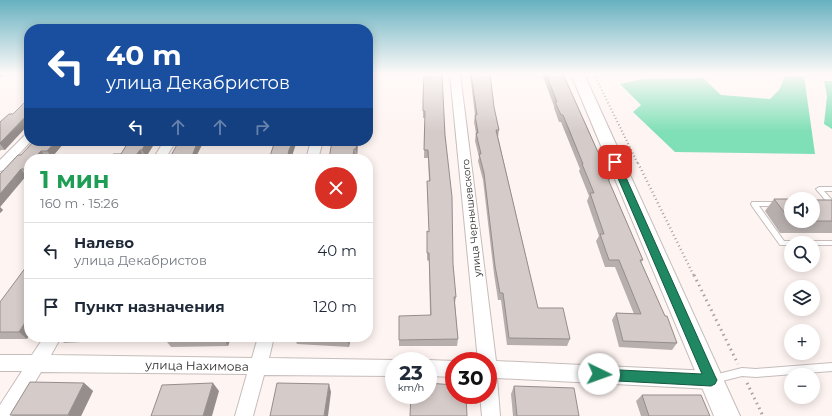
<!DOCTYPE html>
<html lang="ru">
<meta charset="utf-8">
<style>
:root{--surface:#fff;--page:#f6f6f7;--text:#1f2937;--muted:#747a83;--line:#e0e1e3}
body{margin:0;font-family:Montserrat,sans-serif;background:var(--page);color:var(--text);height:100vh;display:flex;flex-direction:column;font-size:15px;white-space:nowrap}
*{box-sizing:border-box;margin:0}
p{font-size:13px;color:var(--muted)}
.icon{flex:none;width:22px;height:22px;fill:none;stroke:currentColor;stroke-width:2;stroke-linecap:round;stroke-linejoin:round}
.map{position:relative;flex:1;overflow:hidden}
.side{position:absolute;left:24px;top:154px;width:349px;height:188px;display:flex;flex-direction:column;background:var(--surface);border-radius:16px;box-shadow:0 2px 10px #0003}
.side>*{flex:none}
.top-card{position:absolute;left:24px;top:24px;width:349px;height:122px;border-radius:16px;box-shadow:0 2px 10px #0003;background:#1a4fa0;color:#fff;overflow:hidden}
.fabs{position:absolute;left:784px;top:192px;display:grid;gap:8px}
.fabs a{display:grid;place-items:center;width:36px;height:36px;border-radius:50%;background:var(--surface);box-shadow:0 2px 10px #0003;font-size:20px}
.speed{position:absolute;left:385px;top:352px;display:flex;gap:8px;font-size:20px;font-weight:700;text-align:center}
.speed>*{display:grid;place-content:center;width:52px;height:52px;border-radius:50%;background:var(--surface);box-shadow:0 2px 10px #0003;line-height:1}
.speed small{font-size:10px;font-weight:400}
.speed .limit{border:6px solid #d22;background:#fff;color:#111}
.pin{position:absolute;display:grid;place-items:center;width:34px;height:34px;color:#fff;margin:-17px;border-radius:8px;box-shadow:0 2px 6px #0006}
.me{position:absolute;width:44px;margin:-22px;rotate:93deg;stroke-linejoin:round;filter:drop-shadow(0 0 3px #0008)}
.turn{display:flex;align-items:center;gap:14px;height:84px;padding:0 16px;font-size:18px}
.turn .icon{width:52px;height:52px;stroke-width:2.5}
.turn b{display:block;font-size:28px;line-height:34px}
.lanes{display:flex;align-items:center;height:38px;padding:0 16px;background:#0003;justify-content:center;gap:20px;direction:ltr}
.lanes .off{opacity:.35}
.round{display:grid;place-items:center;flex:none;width:42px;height:42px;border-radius:21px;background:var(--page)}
.headline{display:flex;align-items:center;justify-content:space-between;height:68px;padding:0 16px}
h1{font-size:24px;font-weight:700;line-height:30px;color:#1e9e55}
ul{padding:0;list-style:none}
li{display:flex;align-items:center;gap:12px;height:56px;padding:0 16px;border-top:1px solid var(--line)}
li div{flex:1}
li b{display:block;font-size:15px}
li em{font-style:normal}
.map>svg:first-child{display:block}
</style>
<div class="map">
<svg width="832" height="416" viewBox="0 0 832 416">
<rect width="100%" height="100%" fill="#fef4f2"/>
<g fill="#7fdfb6">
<polygon points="785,76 804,76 815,154 675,152 633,112 641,105 620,84 643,79 703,78 721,95 770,99 779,90"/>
<polygon points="824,81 832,81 832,129 824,124 827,96"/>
</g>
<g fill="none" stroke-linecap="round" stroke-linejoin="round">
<g stroke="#c6bdbb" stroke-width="2">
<g id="lane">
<polygon points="819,187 832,187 832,191 824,191 832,200 832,205 813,205 813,201 826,201 816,189"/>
<polygon points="752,202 791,202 791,206 759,206 784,241 832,241 832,245 813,245 813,243 791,243 791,245 780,245 752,206 751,204"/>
<polygon points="832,363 832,371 756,377 742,376 714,383 711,382 710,379 711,376 714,375 742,368 756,369"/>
</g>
</g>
<g stroke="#c6bdbb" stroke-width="2">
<g id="street">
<polygon points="450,74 460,74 496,361 711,371 717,374 720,380 717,386 711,389 497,378 500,416 482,416 480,395 488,395 488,361 478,361"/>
<polygon points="29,134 29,141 31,141 4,170 0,171 0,160 25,135"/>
<polygon points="164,141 176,141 165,159 153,159"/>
<polygon points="311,141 323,141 318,159 306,159"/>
<polygon points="44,337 61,337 51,355 252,358 258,337 274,337 269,358 394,360 397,361 394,361 394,376 264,375 253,416 235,416 247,374 41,372 15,416 0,416 0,405 22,371 0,371 0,355 32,355"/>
<polygon points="428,360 455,361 454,377 428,376 428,361 425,361"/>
</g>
</g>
<g stroke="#c6bdbb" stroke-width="2">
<polygon id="secondary" points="571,74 584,74 740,416 714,416"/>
</g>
<polyline stroke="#a9a19f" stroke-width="2" stroke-dasharray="1 2.5" stroke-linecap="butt" points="594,74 638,164"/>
<polyline stroke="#a9a19f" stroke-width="2.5" stroke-dasharray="1 3" stroke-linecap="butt" points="638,163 694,276"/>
<g stroke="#a9a19f" stroke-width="3" stroke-dasharray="1.5 4" stroke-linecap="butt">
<polyline points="694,275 738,364"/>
<polyline points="747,383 763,416"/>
</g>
<use href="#lane" fill="#fff" fill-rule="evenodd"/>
<use href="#street" fill="#fff" fill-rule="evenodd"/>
<use href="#secondary" fill="#fff" fill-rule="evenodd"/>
</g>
<g fill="#b7afad">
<polygon points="470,74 490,74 494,107 499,130 498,137 538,308 570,339 567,346 507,345 501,300 498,300 494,274 483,180 478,161 479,157 475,141 476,133 474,122 475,115"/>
<polygon points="542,74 563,74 610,179 609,181 643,260 641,262 677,343 672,350 619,347 612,320 616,313 634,314 615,267 605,267 596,241 599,236 587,201 589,196 579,171 580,169 561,122 559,122 554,108 554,106"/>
<polygon points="423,99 445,135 453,264 456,297 455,303 458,339 457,346 399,346 399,340 430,315 429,261 427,260 427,231 429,232 427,181 429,181 428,158 424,158 425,118 423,118"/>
<polygon points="0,122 5,150 1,150 0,151"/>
<polygon points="129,141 156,141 146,157 144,157 121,154"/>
<polygon points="332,141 358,141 357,157 355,157"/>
<polygon points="64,143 52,157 46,157 44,159 29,159 29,176 26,176 0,207 3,210 0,213 0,174 21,155"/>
<polygon points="774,199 832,200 832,233 780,233 765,211"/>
<polygon points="0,302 27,339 0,339"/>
<polygon points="58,337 119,337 118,340 64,343"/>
<polygon points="165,337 231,337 228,346 171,347 164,338"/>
<polygon points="294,337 351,337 349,347 297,344"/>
<polygon points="84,383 93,391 81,416 13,416 10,415"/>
<polygon points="514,386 579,416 513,416 511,394"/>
<polygon points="642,395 710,416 641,416 636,401"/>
</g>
<g fill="#958e8d">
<polygon points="0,74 5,74 0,78"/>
<polygon points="29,113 29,124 5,150 0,144 0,143"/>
<polygon points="56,141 63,141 64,143 52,157 47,151"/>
<polygon points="147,141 156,141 146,157 142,150"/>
<polygon points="198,141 204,141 196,157 197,159 193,159 192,156"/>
<polygon points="293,141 297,141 291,159 287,159 289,150"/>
<polygon points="357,141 358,141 357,157 356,149"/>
<polygon points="354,149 355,159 353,159"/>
<polygon points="140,150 144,157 143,159 133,159"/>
<polygon points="41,151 46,157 44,159 33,159"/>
<polygon points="29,164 29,175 24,169"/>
<polygon points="21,169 26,176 0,207 3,210 0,213 0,194"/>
<polygon points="29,316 29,336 27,339 19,332"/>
<polygon points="115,337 119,337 118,340"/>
<polygon points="223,337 231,337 228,346"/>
<polygon points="348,337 351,337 349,347 348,340"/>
<polygon points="84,383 93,391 81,416 69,416 68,415"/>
<polygon points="213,383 219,391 212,416 203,416"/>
<polygon points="329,384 331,392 328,416 324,416"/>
</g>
<g fill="#d5cbc9" stroke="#958e8d">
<polygon points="424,74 442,74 445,135 452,197 453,264 456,297 454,297 458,339 399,340 399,316 431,315 429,253 427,253 427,231 429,232 427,181 430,181 428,150 424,150 425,111 423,111 423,99"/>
<polygon points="471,74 490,74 494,107 499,130 496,130 538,308 563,308 570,339 509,338 503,293 500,293 495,266 484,173 479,154 481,154 476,133 478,133 475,115 477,115"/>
<polygon points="546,74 563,74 610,179 608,179 643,260 640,260 665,316 667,316 677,343 623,341 616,313 641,314 619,260 609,260 600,234 604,234 590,193 594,193 582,164 583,164 563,115 561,115 555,102 557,102"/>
<polygon points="29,98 29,113 0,143 0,122 9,114 13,114"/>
<polygon points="34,141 56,141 47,151 41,151 33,159 29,159 29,164 24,169 21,169 0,194 0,174 18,155 21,155"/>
<polygon points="129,141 147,141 142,150 140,150 133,159 109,159 113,154 121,154"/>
<polygon points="179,141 198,141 192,156 196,156 194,159 169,159"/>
<polygon points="275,141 293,141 289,150 287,159 269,159"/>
<polygon points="332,141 357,141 356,149 354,149 353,159 329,159"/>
<polygon points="774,199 791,199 791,221 813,221 813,200 832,200 832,221 791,221"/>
<polygon points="29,263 29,316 19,332 0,332 0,302"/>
<polygon points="165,337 223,337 164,338"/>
<polygon points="294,337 348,337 348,340"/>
<polygon points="30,382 84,383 68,415 10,415"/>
<polygon points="213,383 203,416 151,416 162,385"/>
<polygon points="277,383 329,384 324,416 270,416"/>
<polygon points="428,383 454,385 454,395 466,395 467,416 410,416 411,395 428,395"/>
<polygon points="514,386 574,388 579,416 517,416"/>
<polygon points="642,395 701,395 710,416 649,416"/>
</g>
<linearGradient id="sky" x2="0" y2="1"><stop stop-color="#67b1c0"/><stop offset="0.56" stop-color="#fffaf9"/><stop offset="1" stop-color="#fffaf9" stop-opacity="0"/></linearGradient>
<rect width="832" height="132" fill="url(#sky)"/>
<polygon fill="#208763" stroke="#155840" points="615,159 619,162 715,376 717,380 715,384 711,386 599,380 595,379 593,374 595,370 599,369 702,374 611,162"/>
<g text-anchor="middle" stroke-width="3" stroke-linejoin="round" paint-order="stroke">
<g font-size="10" fill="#2d2928" stroke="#fff">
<text transform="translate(471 218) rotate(-96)" y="4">улица Чернышевского</text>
</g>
<g font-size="12" fill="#2d2928" stroke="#fff">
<text transform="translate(197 366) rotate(1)" y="4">улица Нахимова</text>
</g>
</g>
</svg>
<div class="fabs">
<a><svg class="icon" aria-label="sound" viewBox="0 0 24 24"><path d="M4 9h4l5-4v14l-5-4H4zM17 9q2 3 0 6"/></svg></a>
<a><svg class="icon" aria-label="search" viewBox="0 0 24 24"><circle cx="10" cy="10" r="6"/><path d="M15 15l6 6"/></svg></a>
<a><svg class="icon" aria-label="layers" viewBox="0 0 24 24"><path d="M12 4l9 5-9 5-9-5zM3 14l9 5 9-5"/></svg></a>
<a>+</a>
<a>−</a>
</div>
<div class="speed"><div>23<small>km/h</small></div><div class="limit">30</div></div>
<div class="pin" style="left:615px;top:162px;background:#d93025"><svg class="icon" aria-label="arrive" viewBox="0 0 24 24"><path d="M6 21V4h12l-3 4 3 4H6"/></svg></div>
<svg class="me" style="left:599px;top:374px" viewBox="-20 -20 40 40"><circle r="19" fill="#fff"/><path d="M0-13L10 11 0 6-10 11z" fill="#208763"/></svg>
<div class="top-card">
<div class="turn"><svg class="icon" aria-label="left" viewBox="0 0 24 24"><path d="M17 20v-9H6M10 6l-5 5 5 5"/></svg><div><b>40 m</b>улица Декабристов</div></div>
<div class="lanes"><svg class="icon" aria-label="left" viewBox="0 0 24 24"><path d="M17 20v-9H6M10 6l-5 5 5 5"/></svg><svg class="icon off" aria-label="ahead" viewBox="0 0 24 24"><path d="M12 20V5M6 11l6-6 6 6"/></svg><svg class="icon off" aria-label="ahead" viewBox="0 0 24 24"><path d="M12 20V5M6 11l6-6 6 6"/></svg><svg class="icon off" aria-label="right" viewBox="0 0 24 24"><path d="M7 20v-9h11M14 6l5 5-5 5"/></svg></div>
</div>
<section class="side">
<div class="headline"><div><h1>1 мин</h1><p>160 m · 15:26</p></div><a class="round" style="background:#d93025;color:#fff"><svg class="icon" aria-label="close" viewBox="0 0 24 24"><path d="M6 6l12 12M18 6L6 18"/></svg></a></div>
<ul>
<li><svg class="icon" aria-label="left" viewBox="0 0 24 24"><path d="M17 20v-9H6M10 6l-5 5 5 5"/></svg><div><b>Налево</b><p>улица Декабристов</p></div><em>40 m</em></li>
<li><svg class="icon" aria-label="arrive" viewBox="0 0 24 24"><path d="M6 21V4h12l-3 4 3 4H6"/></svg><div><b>Пункт назначения</b></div><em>120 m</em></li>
</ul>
</section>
</div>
